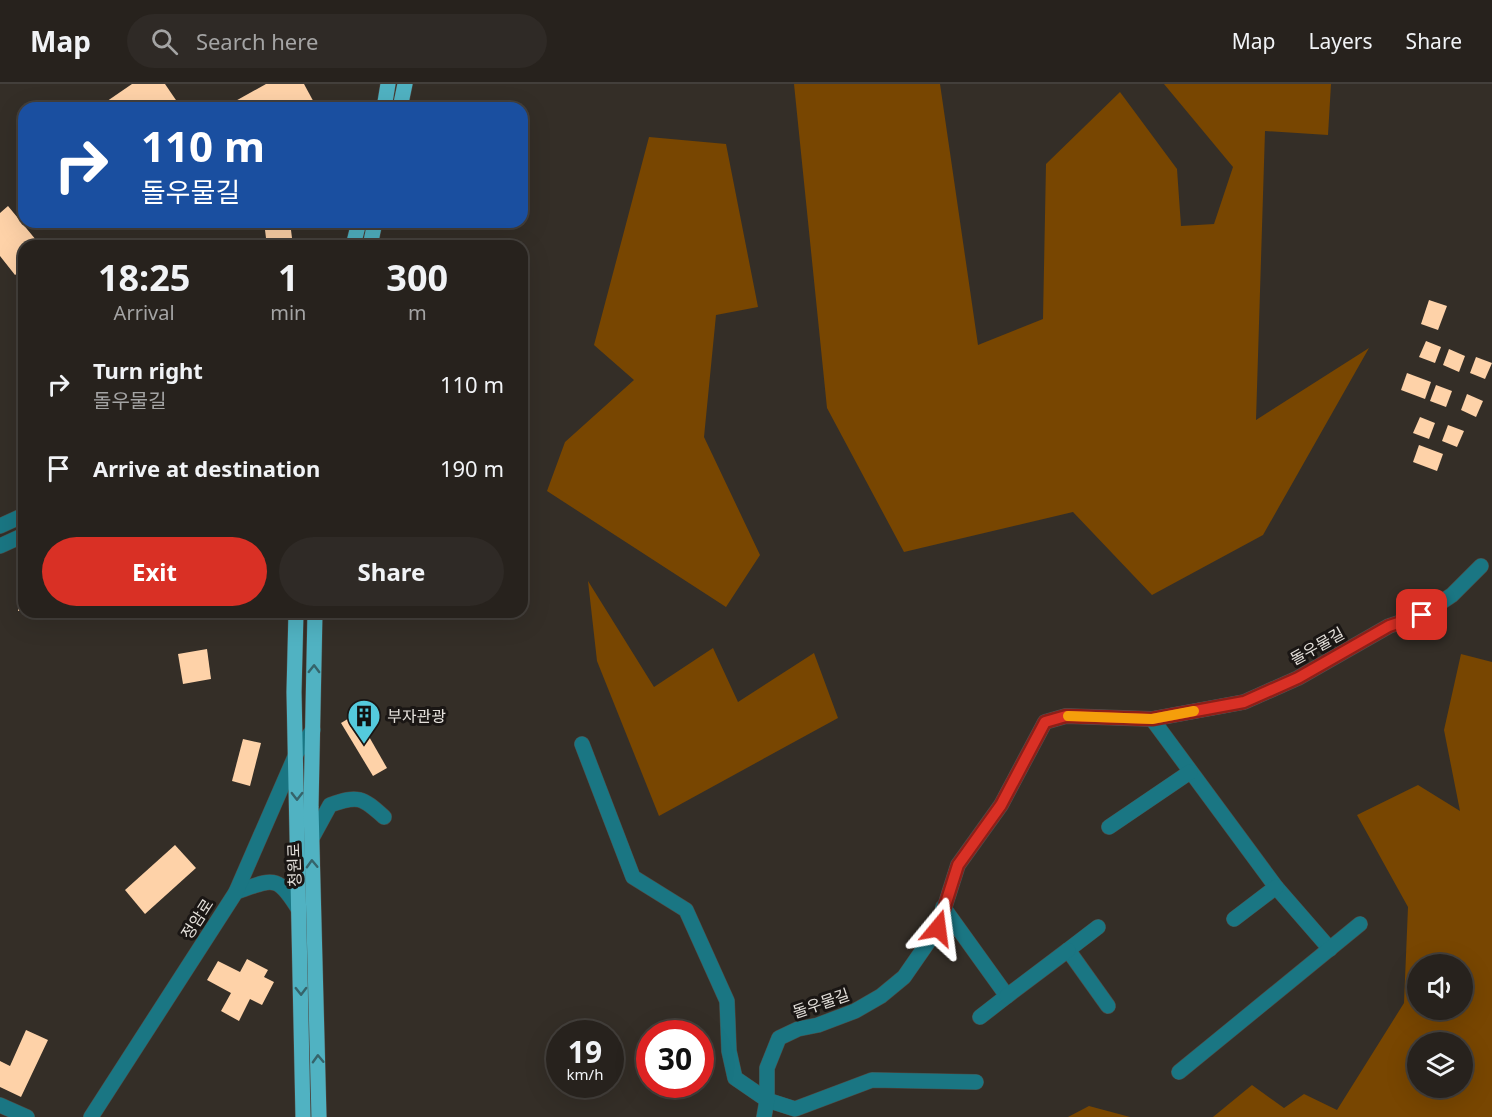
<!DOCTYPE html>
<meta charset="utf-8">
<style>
:root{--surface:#27221d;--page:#2f2a26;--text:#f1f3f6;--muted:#a4a4a4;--line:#433f3b;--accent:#d93025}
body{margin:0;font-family:"Noto Sans","Noto Sans KR",sans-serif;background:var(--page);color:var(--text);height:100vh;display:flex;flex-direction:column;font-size:22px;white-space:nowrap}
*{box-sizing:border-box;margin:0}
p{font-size:20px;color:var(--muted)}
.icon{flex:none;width:33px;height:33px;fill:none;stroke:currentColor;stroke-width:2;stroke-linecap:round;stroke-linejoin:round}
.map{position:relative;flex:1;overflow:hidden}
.sheet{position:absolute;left:18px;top:156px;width:510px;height:378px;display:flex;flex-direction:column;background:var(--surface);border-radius:18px;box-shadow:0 6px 24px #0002,0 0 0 2px var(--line)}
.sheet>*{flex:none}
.guide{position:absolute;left:18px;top:18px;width:510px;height:126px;border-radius:18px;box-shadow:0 6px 24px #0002,0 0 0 2px var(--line);background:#1a4fa0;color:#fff;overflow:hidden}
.tools{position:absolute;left:1407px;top:870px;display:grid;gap:12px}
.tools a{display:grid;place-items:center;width:66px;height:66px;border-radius:50%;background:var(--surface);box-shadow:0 6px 24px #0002,0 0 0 2px var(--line);font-size:30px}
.speed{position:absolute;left:546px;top:936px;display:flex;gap:12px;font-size:30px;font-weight:700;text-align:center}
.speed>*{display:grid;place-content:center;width:78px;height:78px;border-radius:50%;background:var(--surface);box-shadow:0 6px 24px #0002,0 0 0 2px var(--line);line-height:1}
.speed small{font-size:15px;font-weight:400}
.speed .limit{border:9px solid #d22;background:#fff;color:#111}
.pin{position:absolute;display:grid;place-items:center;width:51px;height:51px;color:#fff;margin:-26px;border-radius:12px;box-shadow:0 3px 9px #0006}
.me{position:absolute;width:66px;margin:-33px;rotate:16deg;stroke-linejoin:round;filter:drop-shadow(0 0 4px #0008)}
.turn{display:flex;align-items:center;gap:21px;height:126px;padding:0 24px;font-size:27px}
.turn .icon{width:78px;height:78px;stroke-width:2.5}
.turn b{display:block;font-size:42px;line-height:51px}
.eta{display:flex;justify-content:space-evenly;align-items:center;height:102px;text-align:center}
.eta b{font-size:36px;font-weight:700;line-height:42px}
.primary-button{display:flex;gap:12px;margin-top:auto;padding:12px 24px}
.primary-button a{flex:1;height:69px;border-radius:36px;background:var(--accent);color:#fff;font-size:24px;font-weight:700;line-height:69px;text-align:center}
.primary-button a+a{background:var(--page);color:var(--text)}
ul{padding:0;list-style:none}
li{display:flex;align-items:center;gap:18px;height:84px;padding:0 24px}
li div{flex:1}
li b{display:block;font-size:22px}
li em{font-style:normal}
header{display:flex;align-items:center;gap:36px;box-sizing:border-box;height:84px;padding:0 30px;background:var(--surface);border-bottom:2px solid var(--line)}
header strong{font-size:28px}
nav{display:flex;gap:33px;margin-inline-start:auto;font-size:21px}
.search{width:420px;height:54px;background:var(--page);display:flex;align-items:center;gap:15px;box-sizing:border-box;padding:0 21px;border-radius:33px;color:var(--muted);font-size:22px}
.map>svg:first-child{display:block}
</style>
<header>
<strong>Map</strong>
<div class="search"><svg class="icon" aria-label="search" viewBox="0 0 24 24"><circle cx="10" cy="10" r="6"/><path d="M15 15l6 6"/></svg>Search here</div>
<nav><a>Map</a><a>Layers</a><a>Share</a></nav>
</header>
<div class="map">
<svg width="1492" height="1033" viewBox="0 0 1492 1033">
<rect width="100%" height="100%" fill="#342e27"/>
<g fill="#784601" fill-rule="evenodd">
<polygon points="794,0 940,0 978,261 1043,235 1046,80 1120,8 1177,85 1181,142 1214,140 1233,83 1164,0 1331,0 1328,51 1265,47 1256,336 1369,264 1263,451 1152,511 1073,428 904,468 827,324"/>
<polygon points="649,53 726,60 758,223 716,231 704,353 760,471 726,523 547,407 565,358 634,296 594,261"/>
<polygon points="588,497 654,603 713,564 738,618 814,569 838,634 659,732 597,577"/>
<path d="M1461,570l31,8v455h-279l39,-32 32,23 20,-14 33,16 67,-107 4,-96 -51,-92 61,-30 42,26 -16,-81zM1462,880v46h-44v-46zM1462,958v46h-44v-46z"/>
<polygon points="1089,1022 1130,1033 1068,1033"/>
</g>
<g fill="#fed2a8">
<polygon points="132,0 165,0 180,22 177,24 97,24"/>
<polygon points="266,0 304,0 317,24 223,24"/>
<polygon points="8,122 41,162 24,162 24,184 15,191 0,172 0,129"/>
<polygon points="264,138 290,138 293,162 267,162"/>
<polygon points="1429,216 1447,222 1438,246 1421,240"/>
<polygon points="1426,257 1441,263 1435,279 1419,273"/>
<polygon points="1449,265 1465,272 1459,288 1443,281"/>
<polygon points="1476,273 1492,279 1485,295 1470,289"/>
<polygon points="1407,289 1431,298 1425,315 1401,306"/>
<polygon points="1436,301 1452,307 1446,323 1430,317"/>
<polygon points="1467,310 1483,317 1476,333 1461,326"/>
<polygon points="1420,333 1435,339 1429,355 1413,349"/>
<polygon points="1448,341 1464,347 1457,363 1442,357"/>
<polygon points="1419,361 1443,370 1437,387 1413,378"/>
<polygon points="20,500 24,501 24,527 18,527"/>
<polygon points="207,565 211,595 183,600 178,570"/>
<polygon points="356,630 387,684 373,692 341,639"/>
<polygon points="243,655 261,659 250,702 232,697"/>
<polygon points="175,761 196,784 145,830 125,806"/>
<polygon points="247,875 268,886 264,893 274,898 262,921 250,915 239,937 221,927 231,909 207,896 218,877 240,888"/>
<polygon points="26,946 48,956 21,1013 0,1003 0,977 10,982"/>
</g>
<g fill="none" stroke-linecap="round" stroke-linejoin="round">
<g stroke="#504a44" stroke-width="16">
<g id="minor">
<polyline points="0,442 24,431"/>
<polyline points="0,462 24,451"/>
<polyline points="1152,635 1276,803 1330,865"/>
<polyline points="582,660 633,793 686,826 727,917 729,967 735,994 767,1016 795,1025 872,996 976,998"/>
<polyline points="1109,743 1190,688"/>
<path d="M312,754l18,-33c28,-10 32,-8 54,12"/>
<path d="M236,808c38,-13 41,-18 63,18"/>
<polyline points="943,823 1007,912 980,933"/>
<polyline points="1234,835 1276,803"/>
<polyline points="1098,843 1068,866 1108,922"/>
<polyline points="1007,912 1068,866"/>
<polyline points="1179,988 1360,840"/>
<polyline points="0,1021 27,1033"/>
<polyline points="91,1033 236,808 297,668 313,646"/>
<polyline points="764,1033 767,1016 767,984 779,954 798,945 818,941 855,927 881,912 904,893 938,844 958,781 1001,721 1045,638 1066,632 1152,635 1244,618 1298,594 1389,542 1422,531 1452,511 1481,482"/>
</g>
</g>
<g stroke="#504a44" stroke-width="16">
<g id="major">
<polyline points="384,24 388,0"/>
<polyline points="400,24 405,0"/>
<polyline points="353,162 359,138"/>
<polyline points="370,162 375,138"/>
<polyline points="296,528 294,608 303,1033"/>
<polyline points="315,528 311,723 319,1033"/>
</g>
</g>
<use href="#minor" stroke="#1a7683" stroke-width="15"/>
<use href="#major" stroke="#50b2c2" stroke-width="15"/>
</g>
<defs><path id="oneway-chevron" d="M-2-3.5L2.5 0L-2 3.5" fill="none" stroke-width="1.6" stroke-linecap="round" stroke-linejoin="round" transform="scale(1.5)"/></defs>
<g stroke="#35646b">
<use href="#oneway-chevron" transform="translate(314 585) rotate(-89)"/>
<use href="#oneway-chevron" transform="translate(297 712) rotate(90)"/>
<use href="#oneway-chevron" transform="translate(312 780) rotate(-92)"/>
<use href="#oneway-chevron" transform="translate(301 907) rotate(89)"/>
<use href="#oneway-chevron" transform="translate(318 975) rotate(-92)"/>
</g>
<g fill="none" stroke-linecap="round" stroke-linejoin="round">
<g stroke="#8d1f18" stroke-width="15">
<polyline id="route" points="938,844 958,781 1001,721 1045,638 1066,632 1152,635 1244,618 1298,594 1389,542 1422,531"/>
</g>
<use href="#route" stroke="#d93025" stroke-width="10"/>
<polyline stroke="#f59e0b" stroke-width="10" points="1068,632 1152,635 1194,627"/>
</g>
<defs>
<g id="building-pin" transform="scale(1.725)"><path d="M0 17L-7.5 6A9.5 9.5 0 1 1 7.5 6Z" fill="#54cadd" stroke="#1a1614"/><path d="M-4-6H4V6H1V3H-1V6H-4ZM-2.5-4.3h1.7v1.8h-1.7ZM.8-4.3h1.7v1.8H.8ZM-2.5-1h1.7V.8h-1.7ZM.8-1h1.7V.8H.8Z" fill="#111"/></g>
</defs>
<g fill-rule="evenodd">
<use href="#building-pin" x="364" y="632"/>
</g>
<g text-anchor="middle" stroke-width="6" stroke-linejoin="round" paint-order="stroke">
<g font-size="16" fill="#e4e0db" stroke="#1a1614">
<text transform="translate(1317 562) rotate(-29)" y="6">돌우물길</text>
<text transform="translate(294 781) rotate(-92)" y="6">청원로</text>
<text transform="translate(197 835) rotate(-57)" y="6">정암로</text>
<text transform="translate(821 919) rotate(-19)" y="6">돌우물길</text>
</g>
<g font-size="16" fill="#e4e0db" stroke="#1a1614" text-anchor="start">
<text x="387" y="638">부자관광</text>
</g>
</g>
</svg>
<div class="tools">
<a><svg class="icon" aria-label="sound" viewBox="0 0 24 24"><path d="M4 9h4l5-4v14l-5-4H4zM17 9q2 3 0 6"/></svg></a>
<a><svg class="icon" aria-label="layers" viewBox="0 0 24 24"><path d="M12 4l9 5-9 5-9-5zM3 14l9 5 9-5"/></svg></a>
</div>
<div class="speed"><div>19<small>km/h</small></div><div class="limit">30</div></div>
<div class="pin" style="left:1422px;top:531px;background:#d93025"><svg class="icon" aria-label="arrive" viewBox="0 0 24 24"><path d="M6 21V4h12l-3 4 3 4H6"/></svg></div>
<svg class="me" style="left:938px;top:844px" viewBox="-20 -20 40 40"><path d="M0-17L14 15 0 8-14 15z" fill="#d93025" stroke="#fff" stroke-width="4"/></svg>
<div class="guide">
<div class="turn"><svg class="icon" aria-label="right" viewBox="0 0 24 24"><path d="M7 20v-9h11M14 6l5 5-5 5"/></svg><div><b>110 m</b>돌우물길</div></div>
</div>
<section class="sheet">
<div class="eta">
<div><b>18:25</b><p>Arrival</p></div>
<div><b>1</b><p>min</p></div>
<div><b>300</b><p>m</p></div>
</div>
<ul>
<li><svg class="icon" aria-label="right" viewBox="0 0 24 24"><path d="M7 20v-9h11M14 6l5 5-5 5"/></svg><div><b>Turn right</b><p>돌우물길</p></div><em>110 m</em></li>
<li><svg class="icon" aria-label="arrive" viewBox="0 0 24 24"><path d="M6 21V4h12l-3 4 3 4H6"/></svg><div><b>Arrive at destination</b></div><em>190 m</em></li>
</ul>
<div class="primary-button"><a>Exit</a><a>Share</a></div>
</section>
</div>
